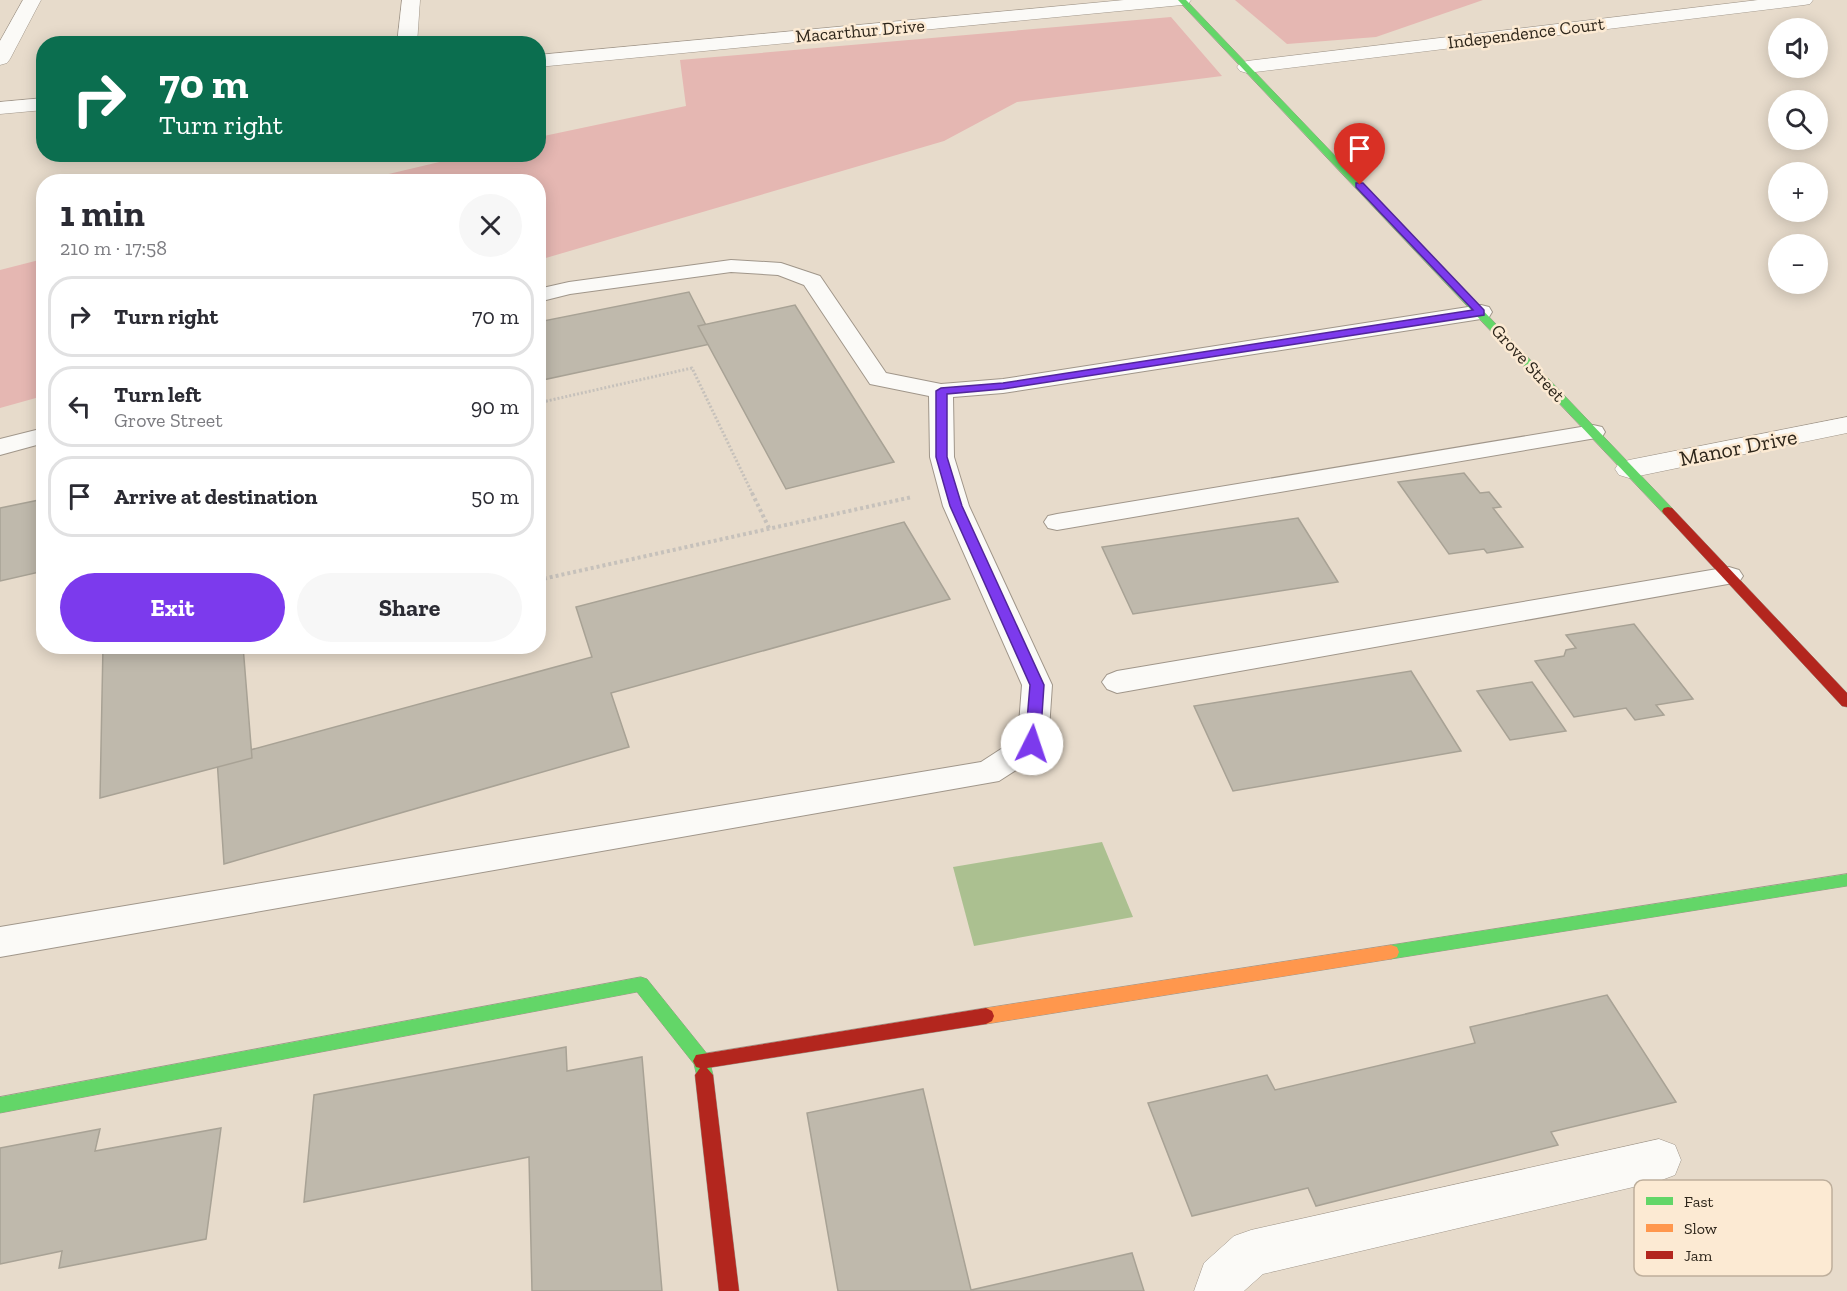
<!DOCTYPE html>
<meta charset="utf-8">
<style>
:root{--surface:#fff;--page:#f7f7f7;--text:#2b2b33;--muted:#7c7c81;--line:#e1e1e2;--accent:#7c3aed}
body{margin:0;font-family:"Zilla Slab",serif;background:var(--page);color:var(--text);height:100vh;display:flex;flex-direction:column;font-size:22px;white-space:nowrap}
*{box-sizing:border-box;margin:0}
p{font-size:20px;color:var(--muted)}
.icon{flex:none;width:33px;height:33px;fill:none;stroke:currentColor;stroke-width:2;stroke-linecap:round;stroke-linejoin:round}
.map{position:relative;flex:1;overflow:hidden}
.details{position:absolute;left:36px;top:174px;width:510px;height:480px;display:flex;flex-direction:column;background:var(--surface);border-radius:24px;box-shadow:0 3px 15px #0003}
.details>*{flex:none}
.banner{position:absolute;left:36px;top:36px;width:510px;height:126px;border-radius:24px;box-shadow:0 3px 15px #0003;background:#0b6e4f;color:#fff;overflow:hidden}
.controls{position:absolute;left:1768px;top:18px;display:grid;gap:12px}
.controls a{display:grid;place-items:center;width:60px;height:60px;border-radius:50%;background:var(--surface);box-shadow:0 3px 15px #0003;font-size:30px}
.pin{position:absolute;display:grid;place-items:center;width:51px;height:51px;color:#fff;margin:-62px -26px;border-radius:50% 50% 50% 0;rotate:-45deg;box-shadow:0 0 6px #0007}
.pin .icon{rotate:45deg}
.me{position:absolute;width:66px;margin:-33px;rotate:4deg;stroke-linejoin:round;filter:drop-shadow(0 0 4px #0008)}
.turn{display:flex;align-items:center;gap:21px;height:126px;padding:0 24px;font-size:27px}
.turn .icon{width:78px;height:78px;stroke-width:2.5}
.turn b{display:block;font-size:42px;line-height:51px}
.round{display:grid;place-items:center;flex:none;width:63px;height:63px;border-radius:32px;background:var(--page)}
.summary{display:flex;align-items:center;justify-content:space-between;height:102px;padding:0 24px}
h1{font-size:36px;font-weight:700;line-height:45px}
.cta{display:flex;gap:12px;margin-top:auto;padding:12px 24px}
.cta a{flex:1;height:69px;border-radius:36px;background:var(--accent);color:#fff;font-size:24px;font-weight:700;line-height:69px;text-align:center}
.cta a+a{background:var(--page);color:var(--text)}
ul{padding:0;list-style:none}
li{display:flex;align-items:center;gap:18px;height:81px;margin:0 12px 9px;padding:0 12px;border:3px solid var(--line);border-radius:24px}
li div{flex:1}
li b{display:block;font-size:22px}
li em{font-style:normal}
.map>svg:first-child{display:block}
</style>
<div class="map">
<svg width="1847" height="1291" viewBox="0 0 1847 1291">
<rect width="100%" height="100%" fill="#e7dbcb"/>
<g fill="#e5b7b2">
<polygon points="1235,0 1483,0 1376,37 1287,44"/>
<polygon points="1171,17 1222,76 1017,102 944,141 539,260 538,182 359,181 469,155 538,154 539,137 686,106 680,60"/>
<polygon points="43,259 43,396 0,408 0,270"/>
</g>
<polygon fill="#abc090" points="1102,842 1133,917 974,946 953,867"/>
<g fill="#bfb9ac" stroke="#a8a295" stroke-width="1.5">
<polygon points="689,292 715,343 538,381 538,322"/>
<polygon points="795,305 894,462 786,489 698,326"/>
<polygon points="1464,473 1480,493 1489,492 1501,507 1493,508 1523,547 1487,553 1484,549 1449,554 1398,482"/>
<polygon points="44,499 44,571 0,581 0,508"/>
<polygon points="1298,518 1338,582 1133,614 1102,547"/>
<polygon points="904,522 950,599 611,693 629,747 224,864 217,759 592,657 576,607"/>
<polygon points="1634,624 1693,699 1656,705 1664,715 1635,720 1626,708 1574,717 1535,661 1564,656 1566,650 1576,648 1566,635"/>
<polygon points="103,646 243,646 252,758 100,798"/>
<polygon points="1411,671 1461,751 1233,791 1194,706"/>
<polygon points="1532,682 1566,731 1510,740 1477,691"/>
<polygon points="1607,995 1676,1102 1551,1132 1558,1145 1316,1206 1308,1188 1192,1216 1148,1103 1267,1075 1275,1090 1475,1043 1470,1027"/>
<polygon points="566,1047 567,1071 642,1057 662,1291 532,1291 529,1157 304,1202 314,1095"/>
<polygon points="923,1089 971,1290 1132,1253 1144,1291 838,1291 807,1113"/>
<polygon points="221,1128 206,1239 59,1268 62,1251 0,1264 0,1148 100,1129 95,1151"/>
</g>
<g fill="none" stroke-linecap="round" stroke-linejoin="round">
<g stroke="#a0968a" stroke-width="2">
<g id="lane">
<polygon points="731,260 781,263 820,276 886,373 941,384 1003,379 1481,305 1489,307 1492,312 1489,317 1481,319 1003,393 953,397 954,457 969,506 1052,685 1048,744 1044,752 999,781 0,957 0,927 981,762 1018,738 1022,685 943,506 930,457 929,396 870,384 804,285 778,275 731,272 570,294 538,302 538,289 569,282"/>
<polygon points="1593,425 1602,427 1605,432 1602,437 1057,530 1048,528 1044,522 1048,516 1057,514"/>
<polygon points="44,428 44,443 0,455 0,439"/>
<polygon points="1729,567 1739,570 1743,576 1739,582 1117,693 1107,689 1102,682 1107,675 1117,671"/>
</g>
</g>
<g stroke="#a0968a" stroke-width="1">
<g id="street">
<polygon points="23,0 41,0 10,59 7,63 0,65 0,41"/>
<polygon points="402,0 420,0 417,44 397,44"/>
<polygon points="1124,0 1191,0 1188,4 1182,5 538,67 538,55"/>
<polygon points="1758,0 1813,0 1810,4 1804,5 1247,73 1240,71 1237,67 1240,63 1247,61"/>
<polygon points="44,98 44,110 0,114 0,102"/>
<polygon points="1847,417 1847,433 1629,478 1619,475 1615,469 1619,463 1629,460"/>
<polygon points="1659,1139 1675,1145 1681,1160 1675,1175 1659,1181 1263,1274 1244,1291 1194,1291 1204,1263 1234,1236 1251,1230"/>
</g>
</g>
<g stroke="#a0968a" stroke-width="1">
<g id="fast">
<polygon points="1178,0 1186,0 1672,508 1674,511 1672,514 1664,514"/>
<polygon points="1847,874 1847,886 1391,959 1385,957 1383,952 1385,947 1391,945"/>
<polygon points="641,977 647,979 708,1055 713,1075 710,1081 704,1083 698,1081 694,1064 637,992 0,1113 0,1097"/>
</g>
</g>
<g stroke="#a0968a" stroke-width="1">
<polygon id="slow" points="1391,945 1397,947 1399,952 1397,957 1391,959 986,1024 980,1021 978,1016 980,1011 986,1008"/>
</g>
<g stroke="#a0968a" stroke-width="1">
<g id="jam">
<polygon points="1668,507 1672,508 1847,693 1847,707 1842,706 1664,514 1662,511 1664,508"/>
<polygon points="986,1008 992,1011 994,1016 992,1021 986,1024 707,1068 713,1075 739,1291 719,1291 695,1075 700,1068 696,1067 693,1061 696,1055"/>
</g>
</g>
<polyline stroke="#c6c1bb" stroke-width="3" stroke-dasharray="2 2" stroke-linecap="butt" points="538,403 692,368 753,495"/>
<g stroke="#c6c1bb" stroke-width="4" stroke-dasharray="3 3" stroke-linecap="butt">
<polyline points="752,493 769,528"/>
<polyline points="538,580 912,497"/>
</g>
<use href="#lane" fill="#fbfaf7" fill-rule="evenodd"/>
<use href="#street" fill="#fbfaf7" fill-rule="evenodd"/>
<use href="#fast" fill="#63d668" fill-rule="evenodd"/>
<use href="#slow" fill="#ff974d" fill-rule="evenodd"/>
<use href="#jam" fill="#b3261e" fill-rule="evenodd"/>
</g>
<polygon fill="#7c3aed" stroke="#51269a" stroke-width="1.5" points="1356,183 1363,183 1484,310 1484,315 1003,389 947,394 947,457 962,506 1044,685 1040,744 1038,748 1027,748 1025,744 1030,685 950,506 936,457 936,391 941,388 1003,383 1473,310 1356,187"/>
<g text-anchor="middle" stroke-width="5" stroke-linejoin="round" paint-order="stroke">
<g font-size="18" fill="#2e261b" stroke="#fcead3">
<text transform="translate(860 31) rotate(-5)" y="6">Macarthur Drive</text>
<text transform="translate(1526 33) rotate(-7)" y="6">Independence Court</text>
<text transform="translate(1528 363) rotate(47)" y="6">Grove Street</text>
</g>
<g font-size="22" fill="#2e261b" stroke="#fcead3">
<text transform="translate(1738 447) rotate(-11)" y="8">Manor Drive</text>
</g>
</g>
<rect x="1634" y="1180" width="198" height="96" rx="9" fill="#fcead3" stroke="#beaf9c" stroke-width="1.5"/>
<rect x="1646" y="1197" width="27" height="8" fill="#63d668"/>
<rect x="1646" y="1224" width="27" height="8" fill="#ff974d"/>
<rect x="1646" y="1251" width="27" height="8" fill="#b3261e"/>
<g font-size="16" fill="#2e261b">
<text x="1684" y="1207">Fast</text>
<text x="1684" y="1234">Slow</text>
<text x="1684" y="1261">Jam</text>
</g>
</svg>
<div class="controls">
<a><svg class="icon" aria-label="sound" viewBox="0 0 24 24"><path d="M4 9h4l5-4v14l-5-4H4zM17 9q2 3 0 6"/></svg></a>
<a><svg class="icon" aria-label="search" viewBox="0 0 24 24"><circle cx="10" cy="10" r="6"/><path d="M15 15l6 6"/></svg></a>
<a>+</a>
<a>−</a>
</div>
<div class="pin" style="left:1360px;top:185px;background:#d93025"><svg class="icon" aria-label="arrive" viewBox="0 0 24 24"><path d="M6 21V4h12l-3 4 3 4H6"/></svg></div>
<svg class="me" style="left:1032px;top:744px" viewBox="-20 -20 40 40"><circle r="19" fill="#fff"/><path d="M0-13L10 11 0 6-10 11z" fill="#7c3aed"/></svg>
<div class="banner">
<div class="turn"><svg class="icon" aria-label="right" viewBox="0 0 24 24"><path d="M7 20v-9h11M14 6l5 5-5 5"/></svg><div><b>70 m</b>Turn right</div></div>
</div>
<section class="details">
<div class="summary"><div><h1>1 min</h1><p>210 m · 17:58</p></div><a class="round"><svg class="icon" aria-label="close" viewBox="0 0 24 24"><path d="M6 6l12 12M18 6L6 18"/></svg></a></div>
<ul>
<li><svg class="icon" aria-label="right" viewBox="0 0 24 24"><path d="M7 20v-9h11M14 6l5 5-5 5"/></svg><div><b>Turn right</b></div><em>70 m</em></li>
<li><svg class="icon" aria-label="left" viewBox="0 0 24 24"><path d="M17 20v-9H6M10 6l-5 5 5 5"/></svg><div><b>Turn left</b><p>Grove Street</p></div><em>90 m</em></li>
<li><svg class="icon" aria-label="arrive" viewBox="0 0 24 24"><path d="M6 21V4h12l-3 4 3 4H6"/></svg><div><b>Arrive at destination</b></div><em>50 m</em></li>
</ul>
<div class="cta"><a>Exit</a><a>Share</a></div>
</section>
</div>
